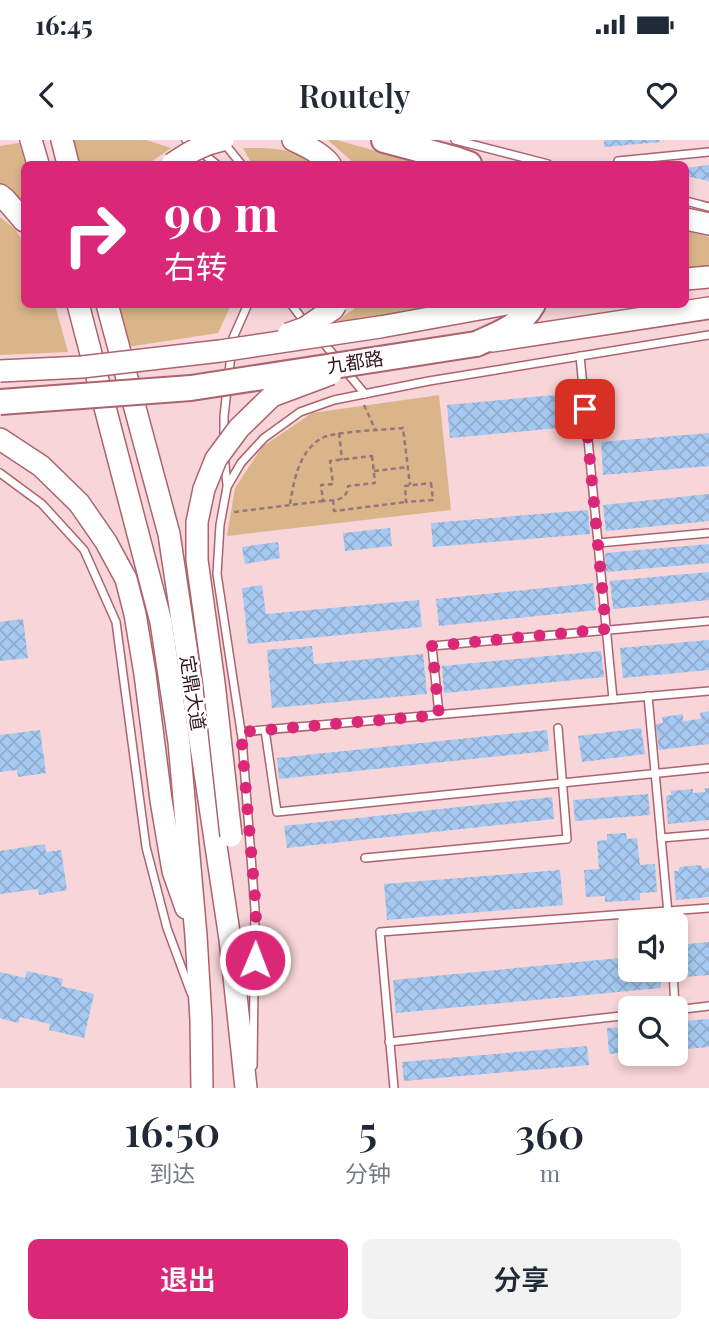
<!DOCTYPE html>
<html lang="zh">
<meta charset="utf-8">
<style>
:root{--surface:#fff;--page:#f2f2f3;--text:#1f2937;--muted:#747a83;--accent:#db2777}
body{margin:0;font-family:"Playfair Display","Noto Sans SC",serif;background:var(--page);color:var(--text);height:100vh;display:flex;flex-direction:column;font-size:26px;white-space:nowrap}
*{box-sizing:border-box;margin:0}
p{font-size:23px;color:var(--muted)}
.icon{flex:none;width:38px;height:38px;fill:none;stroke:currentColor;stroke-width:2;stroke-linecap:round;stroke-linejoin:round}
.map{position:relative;height:948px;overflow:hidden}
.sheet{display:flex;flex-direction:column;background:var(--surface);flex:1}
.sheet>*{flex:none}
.top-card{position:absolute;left:21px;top:21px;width:668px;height:147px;border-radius:10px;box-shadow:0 4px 10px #0003;background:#db2777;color:#fff;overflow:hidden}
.controls{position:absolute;left:618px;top:772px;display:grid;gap:14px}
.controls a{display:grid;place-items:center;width:70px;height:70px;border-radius:10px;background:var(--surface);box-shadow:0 4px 10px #0003;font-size:35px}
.pin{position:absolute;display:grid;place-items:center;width:60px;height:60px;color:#fff;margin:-30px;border-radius:14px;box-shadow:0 4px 10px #0006}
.me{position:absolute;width:77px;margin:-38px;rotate:1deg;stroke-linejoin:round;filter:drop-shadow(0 0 5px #0008)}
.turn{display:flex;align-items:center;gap:24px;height:147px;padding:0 28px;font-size:32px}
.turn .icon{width:91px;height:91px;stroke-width:2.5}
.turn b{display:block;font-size:49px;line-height:60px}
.eta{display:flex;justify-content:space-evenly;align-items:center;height:119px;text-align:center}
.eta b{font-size:42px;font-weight:600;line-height:49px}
.cta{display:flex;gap:14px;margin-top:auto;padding:14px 28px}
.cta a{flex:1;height:80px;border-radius:10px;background:var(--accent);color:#fff;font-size:28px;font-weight:600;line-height:80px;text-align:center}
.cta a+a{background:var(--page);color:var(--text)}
.status{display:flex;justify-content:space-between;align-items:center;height:49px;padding:0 35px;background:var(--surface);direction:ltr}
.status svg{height:19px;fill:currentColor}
header{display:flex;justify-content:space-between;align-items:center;height:91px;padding:0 28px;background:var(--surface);font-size:32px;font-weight:600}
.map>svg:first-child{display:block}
</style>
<div class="status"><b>16:45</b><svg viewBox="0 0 49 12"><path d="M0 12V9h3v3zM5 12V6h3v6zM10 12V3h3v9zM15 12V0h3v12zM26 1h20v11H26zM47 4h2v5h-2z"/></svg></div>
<header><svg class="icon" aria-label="back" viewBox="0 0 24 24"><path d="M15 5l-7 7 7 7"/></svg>Routely<svg class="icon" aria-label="heart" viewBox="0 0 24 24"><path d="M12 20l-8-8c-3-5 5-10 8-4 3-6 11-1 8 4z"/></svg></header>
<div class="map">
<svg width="709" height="948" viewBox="0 0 709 948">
<defs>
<pattern id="building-cross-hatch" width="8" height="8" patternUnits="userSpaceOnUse" patternTransform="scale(1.75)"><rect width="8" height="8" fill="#a5c9f1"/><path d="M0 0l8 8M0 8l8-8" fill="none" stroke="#8facce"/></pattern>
</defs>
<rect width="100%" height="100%" fill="#f7d5d8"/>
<g fill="#dab58a">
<polygon points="74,0 146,0 171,8 148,24 79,24"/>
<polygon points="328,0 336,0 424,24 355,24"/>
<polygon points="19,3 26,24 24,24 24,70 0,45 0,6"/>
<path d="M243,8c31,0 45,-1 73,16h-64z"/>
<polygon points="0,77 15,89 24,103 24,164 55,165 68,212 0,215"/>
<polygon points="686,91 709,97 709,128 686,131"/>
<polygon points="116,165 231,165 218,193 121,208"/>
<polygon points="357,165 442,165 332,185 355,168"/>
<polygon points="439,255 451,370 227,396 235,348 262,307 312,273"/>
</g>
<g fill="url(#building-cross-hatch)">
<polygon points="604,0 659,0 660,2 604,7"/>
<polygon points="709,25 709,41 686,36 686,28"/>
<polygon points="566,254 569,287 450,298 447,265"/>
<polygon points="709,293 709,326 603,335 601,302"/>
<polygon points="709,354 709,381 606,391 603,365"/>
<polygon points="588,370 590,394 433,407 431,383"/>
<polygon points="390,388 392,406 345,411 343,393"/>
<polygon points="278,402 280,418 245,424 242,407"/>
<polygon points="709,404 709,423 606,432 605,413"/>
<polygon points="709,432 709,460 613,469 610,441"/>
<polygon points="593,443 596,470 439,486 436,459"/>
<polygon points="262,445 266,474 419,460 422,487 248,504 242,448"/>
<polygon points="23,479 28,518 0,521 0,482"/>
<polygon points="709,500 709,530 623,538 620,508"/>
<polygon points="312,506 314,524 423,514 427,554 272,568 267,510"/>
<polygon points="601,511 604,537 444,553 442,526"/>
<polygon points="709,571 709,604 659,610 656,584 663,583 662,577 683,574 683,581 701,579 700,573"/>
<polygon points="641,588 645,614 582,622 578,596"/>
<polygon points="40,590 46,633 18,637 17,630 0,632 0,595"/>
<polygon points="547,590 549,611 279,639 277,618"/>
<polygon points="705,648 709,648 709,680 668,684 666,656 671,655 671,651 693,649 693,653 705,652"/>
<polygon points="648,654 650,675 575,681 573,660"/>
<polygon points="552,657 554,679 287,708 284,686"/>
<polygon points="626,693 627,699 637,698 640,725 655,724 657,752 640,753 640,760 605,762 605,756 586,757 584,730 599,729 597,701 607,700 607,694"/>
<polygon points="45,704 46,712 61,710 67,750 39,755 38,749 0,754 0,711"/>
<polygon points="701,725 702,729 709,728 709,757 676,760 674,731 679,731 679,727"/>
<polygon points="560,730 563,765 387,780 384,744"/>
<polygon points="709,802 709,835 685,837 682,809 688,808 688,804"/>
<polygon points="630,817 630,830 660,830 661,848 396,873 393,840"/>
<polygon points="27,831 63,839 61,846 94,854 84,898 49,890 50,884 20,877 18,883 0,878 0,832 25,838"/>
<polygon points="709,879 709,907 687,909 684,881"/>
<polygon points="630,887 630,912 609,914 607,888"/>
<polygon points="587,906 589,925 404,941 402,922"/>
</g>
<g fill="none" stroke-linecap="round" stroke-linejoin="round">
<g stroke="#ac636d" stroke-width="10">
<g id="lane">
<polyline points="186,0 216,24"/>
<polyline points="455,0 548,24"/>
<polyline points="224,3 241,24"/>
<polyline points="618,21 709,12"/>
<polyline points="686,61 709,67"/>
<polyline points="291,164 306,184"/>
<polyline points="321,200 338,220"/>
<polyline points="580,216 613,559"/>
<polyline points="345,230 365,254"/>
<polyline points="224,297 224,276 233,198 248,164"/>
<polyline points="224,315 227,345"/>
<polyline points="0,333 42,364 84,410 116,482 146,707 167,788 191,853"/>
<polyline points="598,403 709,393"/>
<polyline points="648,556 669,784"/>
<polyline points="439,574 432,506 709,481"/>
<polyline points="265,590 277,672 709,628"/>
<polyline points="241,592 709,551"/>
<polyline points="661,698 709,694"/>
<polyline points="365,718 567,699 558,588"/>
<polyline points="673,830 675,868"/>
<polyline points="676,870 709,866"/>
<polyline points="389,902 630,875"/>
<polyline points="253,926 255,769 242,598 217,434 220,385 227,347 241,323 264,298 300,272 334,260 429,241 709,195"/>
<polyline points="394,948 380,792 709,768"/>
</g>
</g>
<g stroke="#ac636d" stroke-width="24">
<g id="primary">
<polyline points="31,0 38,24"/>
<polyline points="62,0 68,24"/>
<path d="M293,0c13,6 28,13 37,24"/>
<polyline points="0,55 5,59 24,81"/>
<polyline points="686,79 709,84"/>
<polyline points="686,139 709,137"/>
<polyline points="78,164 161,482 179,602 196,796 201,880 202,948"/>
<polyline points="107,164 169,394 230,799 246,948"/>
<polyline points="380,187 507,164"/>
<polyline points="492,201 709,168"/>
<polyline points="0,299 41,326 79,363 106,402 126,439 135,474 145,534 161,660 173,731 186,768"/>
</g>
</g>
<g stroke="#ac636d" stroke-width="28">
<g id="highway">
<polyline points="384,0 455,19 469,24"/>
<path d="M476,204c23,-10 44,-17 57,-40"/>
</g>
</g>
<g stroke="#96767a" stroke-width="2.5" stroke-dasharray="5 3.5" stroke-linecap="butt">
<polyline points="364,265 376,291"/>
<polyline points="339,293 342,320"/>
<path d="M372,316l3,27 -27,3c-1,15 -12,14 -25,15l-2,-16 12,-1 -3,-23z"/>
<polyline points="374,331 408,327"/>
<polygon points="431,343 433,360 406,362 405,346"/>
<polyline points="333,360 334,371 406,362"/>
<path d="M290,364c4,-24 9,-53 32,-66 13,-7 64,-8 81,-10l7,57"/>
<polyline points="234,372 323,361"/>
</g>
<use href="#lane" stroke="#fff" stroke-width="7"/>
<use href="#primary" stroke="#fff" stroke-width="21"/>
<use href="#highway" stroke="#fff" stroke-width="24"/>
<g stroke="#ac636d" stroke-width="24" stroke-linecap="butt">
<g id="primary-bridge">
<path d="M172,24c16,-11 31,-20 51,-24"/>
<polyline points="288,194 305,188 333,169 336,164"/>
<polyline points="0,231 82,227 220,211 380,187"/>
<polyline points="231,696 214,543 197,420 197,382 204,349 216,319 239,288 272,256 331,234"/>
</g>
</g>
<g stroke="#ac636d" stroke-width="28" stroke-linecap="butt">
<polyline id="highway-bridge" points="0,262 191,248 476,204"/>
</g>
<use href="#primary-bridge" stroke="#fff" stroke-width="21"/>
<use href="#highway-bridge" stroke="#fff" stroke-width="24"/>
</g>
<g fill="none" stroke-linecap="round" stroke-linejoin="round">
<polyline stroke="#db2777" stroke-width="12" stroke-dasharray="0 21.6" points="255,820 256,769 241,592 439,575 432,506 606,489 585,269"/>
</g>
<g text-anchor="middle" stroke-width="5" stroke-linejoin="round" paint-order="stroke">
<g font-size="19" fill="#35181c" stroke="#fff">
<text transform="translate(355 222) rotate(-9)" y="7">九都路</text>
<text transform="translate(193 553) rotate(81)" y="7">定鼎大道</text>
</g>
</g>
</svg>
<div class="controls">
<a><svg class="icon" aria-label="sound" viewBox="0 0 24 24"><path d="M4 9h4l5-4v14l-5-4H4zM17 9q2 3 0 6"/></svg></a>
<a><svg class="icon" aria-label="search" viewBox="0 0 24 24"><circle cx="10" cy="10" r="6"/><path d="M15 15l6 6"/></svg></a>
</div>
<div class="pin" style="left:585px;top:269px;background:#d93025"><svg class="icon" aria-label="arrive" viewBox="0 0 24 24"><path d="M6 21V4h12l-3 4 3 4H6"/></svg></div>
<svg class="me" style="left:255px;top:820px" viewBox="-20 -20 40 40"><circle r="17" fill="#db2777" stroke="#fff" stroke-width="3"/><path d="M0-11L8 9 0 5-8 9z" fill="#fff"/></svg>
<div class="top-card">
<div class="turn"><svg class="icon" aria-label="right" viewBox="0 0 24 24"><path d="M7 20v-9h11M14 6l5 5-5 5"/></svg><div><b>90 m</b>右转</div></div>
</div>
</div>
<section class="sheet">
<div class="eta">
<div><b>16:50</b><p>到达</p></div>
<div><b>5</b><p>分钟</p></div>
<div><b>360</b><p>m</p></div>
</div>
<div class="cta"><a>退出</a><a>分享</a></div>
</section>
